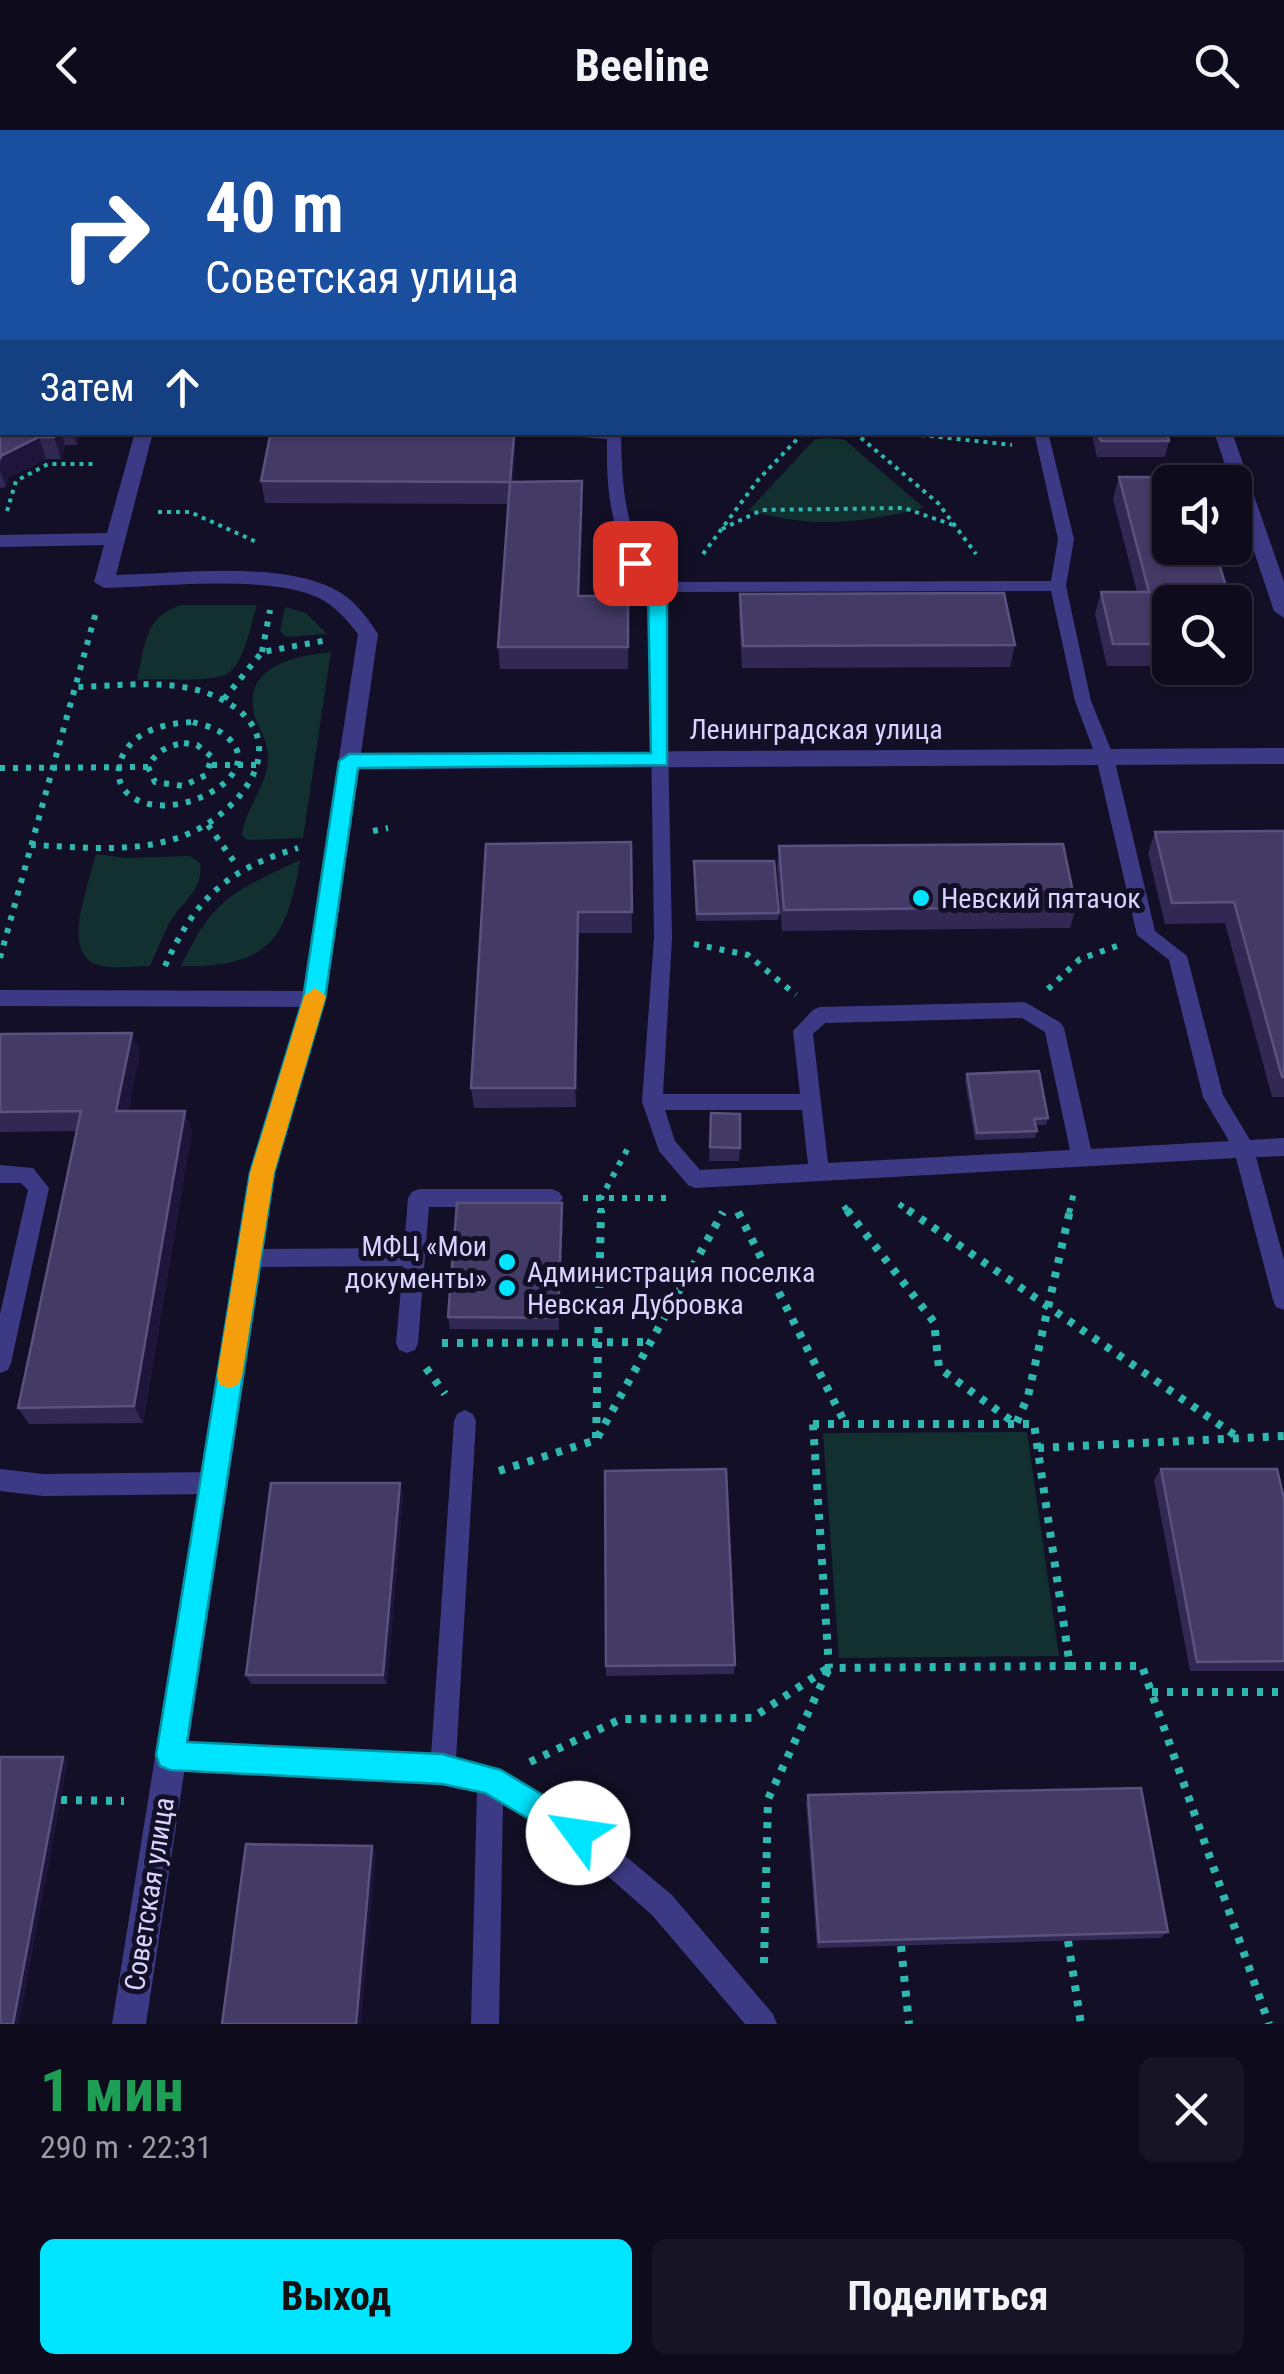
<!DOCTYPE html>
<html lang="ru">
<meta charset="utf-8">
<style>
:root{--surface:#0e0b1c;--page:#171425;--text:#f1f3f6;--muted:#9b9ba3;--line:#2e2b3b;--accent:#00e5ff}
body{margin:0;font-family:"Roboto Condensed",sans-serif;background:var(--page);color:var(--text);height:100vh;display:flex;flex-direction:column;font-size:38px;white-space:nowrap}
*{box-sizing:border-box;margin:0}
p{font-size:32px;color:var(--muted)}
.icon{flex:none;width:55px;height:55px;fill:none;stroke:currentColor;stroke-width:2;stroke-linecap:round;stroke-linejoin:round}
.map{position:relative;height:1894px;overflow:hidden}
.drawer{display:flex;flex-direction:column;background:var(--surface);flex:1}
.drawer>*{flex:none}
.top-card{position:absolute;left:0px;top:0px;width:1285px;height:305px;box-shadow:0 2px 8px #0004,0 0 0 2px var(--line);background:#1a4fa0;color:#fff;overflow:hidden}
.buttons{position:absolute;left:1152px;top:335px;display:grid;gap:20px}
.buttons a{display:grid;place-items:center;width:100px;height:100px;border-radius:15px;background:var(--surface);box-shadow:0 2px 8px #0004,0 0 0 2px var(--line);font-size:50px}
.pin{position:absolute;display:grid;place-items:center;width:85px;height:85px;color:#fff;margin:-42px;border-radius:20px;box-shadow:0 5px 15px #0006}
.me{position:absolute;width:110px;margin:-55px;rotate:301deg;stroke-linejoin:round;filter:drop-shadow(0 0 8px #0008)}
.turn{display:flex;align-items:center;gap:35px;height:210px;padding:0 40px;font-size:45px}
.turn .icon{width:130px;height:130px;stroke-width:2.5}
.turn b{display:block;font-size:70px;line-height:85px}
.then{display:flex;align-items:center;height:95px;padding:0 40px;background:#0003;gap:20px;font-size:38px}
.round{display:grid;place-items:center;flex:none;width:105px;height:105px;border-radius:15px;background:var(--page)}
.summary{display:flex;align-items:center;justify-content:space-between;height:170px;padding:0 40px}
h1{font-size:60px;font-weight:700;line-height:75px;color:#1e9e55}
.primary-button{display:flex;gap:20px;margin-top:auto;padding:20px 40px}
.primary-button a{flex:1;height:115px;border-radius:15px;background:var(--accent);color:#111;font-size:40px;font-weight:700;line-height:115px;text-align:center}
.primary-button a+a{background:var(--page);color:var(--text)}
header{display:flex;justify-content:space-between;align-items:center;height:130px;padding:0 40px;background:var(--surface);font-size:45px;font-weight:700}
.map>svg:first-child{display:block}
</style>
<header><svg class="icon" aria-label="back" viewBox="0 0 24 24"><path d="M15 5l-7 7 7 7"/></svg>Beeline<svg class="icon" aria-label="search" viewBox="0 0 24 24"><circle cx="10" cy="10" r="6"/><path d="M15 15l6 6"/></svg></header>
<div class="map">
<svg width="1284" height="1894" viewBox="0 0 1284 1894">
<rect width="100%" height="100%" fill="#130f26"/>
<g fill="#12302f">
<path d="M830,308l15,2 79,68c-62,15 -113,21 -175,2l66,-71z"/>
<path d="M182,475h75c-6,19 -12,53 -26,66 -15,14 -72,6 -94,9 8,-34 7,-65 45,-75z"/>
<polygon points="285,477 306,483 327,504 286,507 280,501"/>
<path d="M331,522l-28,186 -56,2 -5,-5c3,-27 24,-47 26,-74 2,-20 -12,-33 -15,-52 -6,-45 45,-53 78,-57z"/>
<path d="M96,724l30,4 64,-2 10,7c4,25 -16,38 -29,57 -8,14 -14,31 -21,46 -16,0 -41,4 -55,-2 -34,-14 -5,-83 1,-110z"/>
<path d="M300,730c-13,80 -32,108 -119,106 33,-70 52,-74 119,-106z"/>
<polygon points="1027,1302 1059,1526 839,1528 823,1303"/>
</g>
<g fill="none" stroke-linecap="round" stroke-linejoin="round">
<g stroke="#2fb8b0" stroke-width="4" stroke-dasharray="4 5" stroke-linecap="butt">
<polyline points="760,0 764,2"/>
<polyline points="915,0 919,2"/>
<polyline points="0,175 2,170"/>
<polyline points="854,302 938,373 976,424"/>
<polyline points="894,302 1012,315"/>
<polyline points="7,381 16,351 48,334 94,334"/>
<polyline points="158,382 190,382 259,413"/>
<polyline points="722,399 762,380 904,378 956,396"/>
<polyline points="703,424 758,350 804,302"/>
</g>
<g stroke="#2fb8b0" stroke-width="6" stroke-dasharray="5 8" stroke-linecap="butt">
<polyline points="262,522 270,480"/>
<polyline points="224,569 262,522 328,510"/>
<path d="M193,592c9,3 21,5 29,11 52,36 -34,86 -80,69 -38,-14 -25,-56 5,-70 14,-7 30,-9 46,-10z"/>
<path d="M184,613l13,2 15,12 -6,18 -23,11 -28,-4 -7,-15c8,-16 19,-21 36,-24z"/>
<polyline points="212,635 259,635"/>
<polyline points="0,638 148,637"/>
<polyline points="208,695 238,737"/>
<polyline points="373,701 388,698"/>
<path d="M31,715c49,2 105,9 152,-9 60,-23 117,-99 36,-138 -43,-21 -98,-12 -144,-11"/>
<polyline points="694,814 748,825 796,865"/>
<polyline points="0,828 96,482"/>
<path d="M165,836c30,-67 62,-97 133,-118"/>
<polyline points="1048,859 1080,829 1117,816"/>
<polyline points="583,1068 666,1068"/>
<polyline points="899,1074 912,1083"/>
<polyline points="844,1076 849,1083"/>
<polyline points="601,1083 601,1068 628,1018"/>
<polyline points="1069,1083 1074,1062"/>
</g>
<g stroke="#2fb8b0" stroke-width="8" stroke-dasharray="6 9" stroke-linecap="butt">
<polyline points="847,1080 934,1192 939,1238 1016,1294 1028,1266 1070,1080"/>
<polyline points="908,1080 1239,1308"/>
<polyline points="738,1082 846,1295"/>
<polyline points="442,1213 649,1212"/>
<polyline points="426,1238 445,1264"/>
<polygon points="813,1294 1034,1294 1070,1536 829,1538"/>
<polyline points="596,1308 601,1080"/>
<polyline points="1038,1318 1284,1306"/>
<polyline points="499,1341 596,1310 723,1082"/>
<polyline points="1070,1536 1142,1536 1269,1894"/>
<polyline points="1152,1562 1284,1562"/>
<polyline points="530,1632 621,1589 752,1588 828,1538"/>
<polyline points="61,1670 124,1671"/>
<polyline points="1068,1811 1081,1894"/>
<polyline points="901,1816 909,1894"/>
<polyline points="764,1833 768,1669 829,1538"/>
</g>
<g fill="#3d3a85" fill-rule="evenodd">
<rect x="615" y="0" width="12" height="2"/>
<rect x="967" y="0" width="12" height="2"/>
<polygon points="2,89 2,103 0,104 0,90"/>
<path d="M558,302h63c1,57 3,105 40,150l390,-1 7,-42 -24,-107h14l26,107 -8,47 25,115 23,56 41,174 32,25 36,139 27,45 34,-2v18l-28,1 28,103v50l-8,-3 -3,-7 -37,-142 -541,30 -7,-3 -29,-34 -17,-49 12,-164 -5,-350c-38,-45 -43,-92 -42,-149l-42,-3zM1051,461l24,110 21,56 41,178 32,25 34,137 26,44 -138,8 -27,-121 -3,-5 -36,-21 -205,5 -7,3 -20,21 7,63h-137l9,-156 -7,-346zM1022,888l23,14 25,118 -242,13 -15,-129 12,-11zM665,980h137l6,54 -108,6 -25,-29z"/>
<polygon points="0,860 314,861 324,869 314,877 0,876"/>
<polygon points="0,1035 33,1038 49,1058 11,1233 8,1240 0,1243 0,1184 28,1060 21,1053 0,1053"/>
<polygon points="419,1059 552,1059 559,1062 563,1068 559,1074 552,1077 429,1077 418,1213 415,1220 407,1223 399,1220 396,1213 403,1136 248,1137 240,1135 237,1128 240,1121 248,1119 404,1118 408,1068 412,1062"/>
<polygon points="465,1280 473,1284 476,1291 456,1629 499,1641 587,1694 672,1765 773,1884 777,1894 745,1894 652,1785 569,1712 503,1672 499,1894 471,1894 477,1660 443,1652 170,1638 161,1634 157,1625 161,1616 170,1612 431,1626 454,1291 457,1284"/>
<polygon points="0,1339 43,1344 212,1342 220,1345 224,1353 220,1361 212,1364 43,1366 0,1361"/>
</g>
<g fill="#3d3a85" fill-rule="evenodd">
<polygon points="215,0 231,0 231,2 216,2"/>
<polygon points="1111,0 1127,0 1128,2 1113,2"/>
<path d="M135,302h18l-37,143c63,-1 171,-16 225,18 16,10 27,26 37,41l-17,119 923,-5v16l-925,5 -33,230 -51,174 -129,851h-34l137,-851 53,-174 56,-365c-11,-14 -23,-28 -39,-36 -51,-24 -158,-11 -215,-10l-10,-6 10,-37 -104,2v-12l107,-2z"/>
<polygon points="1214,302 1232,302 1284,452 1284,488 1274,481 1235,365 1235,352 1231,352"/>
</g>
</g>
<g fill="#312854">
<polygon points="1222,0 1284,0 1284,55 1282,55 1282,2 1224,2"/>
<polygon points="1282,72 1284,72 1284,143 1282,139"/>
<polygon points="0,260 2,302 81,302 77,315 65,315 61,329 46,329 8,348 6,357 0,358"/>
<polygon points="1091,302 1167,302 1169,311 1165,327 1097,327"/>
<polygon points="514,306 515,329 513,352 582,351 580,466 628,466 628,539 500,539 498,517 508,374 265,373 261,351"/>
<polygon points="1119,347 1170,472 1170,536 1107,536 1095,484 1101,462 1137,462 1113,369"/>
<polygon points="740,464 1015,515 1010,537 742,538 739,486"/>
<polygon points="1235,485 1244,514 1236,536 1235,536"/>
<polygon points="1284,701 1284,967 1272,967 1225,793 1165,794 1148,723 1155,702"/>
<polygon points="631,712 632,803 579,803 576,977 474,978 471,958 486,714"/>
<polygon points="779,716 1076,777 1070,798 782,801 777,737"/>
<polygon points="694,739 779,783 778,790 696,791"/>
<polygon points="132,903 140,923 128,981 192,1000 143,1293 29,1294 18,1278 77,1001 0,1002 0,904"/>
<polygon points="967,944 1048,988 1046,995 1036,995 1037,1001 1035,1008 975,1010 965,951"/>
<polygon points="711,983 740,1018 739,1031 709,1031"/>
<polygon points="563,1086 559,1200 450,1199 448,1187"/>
<polygon points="1161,1339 1284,1369 1284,1541 1190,1541 1154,1350"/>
<polygon points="605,1341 735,1535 734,1544 606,1546"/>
<polygon points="403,1364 387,1554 251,1554 246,1545"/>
<polygon points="808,1665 1168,1802 1160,1808 817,1818 806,1673"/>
</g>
<g fill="#1d163a">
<polygon points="55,302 61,302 65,315 61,329 54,307"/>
<polygon points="73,302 81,302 77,315"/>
<polygon points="514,306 515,329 512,374 510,352"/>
<polygon points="39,307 46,329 8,348 6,357 0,341 1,326"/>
<polygon points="582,351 583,373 579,488 578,466"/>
<polygon points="578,782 579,803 576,977 575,958"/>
<polygon points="132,903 140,923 125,1001 116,981"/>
<polygon points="185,981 192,1000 143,1293 134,1276"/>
<polygon points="562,1073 563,1086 559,1200 558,1188"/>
<polygon points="400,1353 403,1364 387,1554 383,1545"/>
<polygon points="63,1627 68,1632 19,1894 13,1894"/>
<polygon points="372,1716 376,1723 361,1894 356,1894"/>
</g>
<g fill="#433a66" stroke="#5a527e" stroke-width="2.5">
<polygon points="83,0 161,0 161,2 82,2"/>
<rect x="395" y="0" width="72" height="2"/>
<polygon points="1019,0 1077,0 1078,2 1019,2"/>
<polygon points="1246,0 1284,0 1284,21 1282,21 1282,2 1247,2"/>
<polygon points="1,256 2,302 55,302 54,307 39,307 1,326 0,329 0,260"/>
<polygon points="1098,302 1167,302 1169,311 1101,311"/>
<polygon points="270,306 514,306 510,352 261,351"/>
<polygon points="1119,347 1193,347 1194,352 1170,352 1170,418 1214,418 1231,472 1170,472 1170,514 1113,514 1101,462 1149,462"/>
<polygon points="582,351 578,466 628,466 628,517 498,517 510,352"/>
<polygon points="1004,463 1015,515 743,516 740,464"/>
<polygon points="1235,485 1244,514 1235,514"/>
<polygon points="1284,701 1284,947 1282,947 1234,772 1172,773 1155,702"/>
<polygon points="631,712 632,782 578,782 575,958 471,958 486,714"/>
<polygon points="1063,714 1076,777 784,780 779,716"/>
<polygon points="694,731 774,731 779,783 697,784"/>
<polygon points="132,903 116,981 185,981 134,1276 18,1278 81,981 0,982 0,904"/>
<polygon points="1039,941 1048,988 1034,989 1037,1001 977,1003 967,944"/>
<polygon points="711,983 740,984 740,1018 710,1017"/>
<polygon points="457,1073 562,1073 558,1188 448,1187"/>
<polygon points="726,1339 735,1535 606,1536 605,1341"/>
<polygon points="1161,1339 1277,1339 1284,1369 1284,1531 1197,1532"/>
<polygon points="271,1353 400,1353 383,1545 246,1545"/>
<polygon points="0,1627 63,1627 13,1894 0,1894"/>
<polygon points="1141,1658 1168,1802 819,1812 808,1665"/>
<polygon points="246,1714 372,1716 356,1894 222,1894"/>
</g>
<polygon fill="#00e5ff" stroke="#0095a6" stroke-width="2.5" points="635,428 641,429 667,457 667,635 358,638 325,869 274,1043 187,1612 442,1624 501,1640 588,1692 593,1703 588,1714 578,1718 485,1663 442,1654 170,1640 160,1636 156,1625 250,1043 303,869 339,631 349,624 651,623 648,459 626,433"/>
<polygon fill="#f59e0b" points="315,858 326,866 274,1043 242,1246 238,1255 229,1258 220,1255 217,1246 250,1043 304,866"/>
<g fill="#00e5ff" stroke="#130f26" stroke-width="4">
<circle cx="921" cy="768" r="10"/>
<circle cx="507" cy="1132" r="10"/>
<circle cx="507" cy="1158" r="10"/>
</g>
<g text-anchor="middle" stroke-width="10" stroke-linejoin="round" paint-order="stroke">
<g font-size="28" fill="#d9d4ff" stroke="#130f26">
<text x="816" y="609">Ленинградская улица</text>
<text transform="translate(149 1764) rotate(-81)" y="10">Советская улица</text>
</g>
<g font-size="28" fill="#d9d4ff" stroke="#130f26" text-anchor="start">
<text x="941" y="778">Невский пятачок</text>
<text x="487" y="1126" text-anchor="end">МФЦ «Мои<tspan x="487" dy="32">документы»</tspan></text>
<text x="527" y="1152">Администрация поселка<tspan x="527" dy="32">Невская Дубровка</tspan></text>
</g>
</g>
</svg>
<div class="buttons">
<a><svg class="icon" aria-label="sound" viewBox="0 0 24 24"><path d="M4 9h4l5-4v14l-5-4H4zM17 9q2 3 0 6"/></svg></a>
<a><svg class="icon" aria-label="search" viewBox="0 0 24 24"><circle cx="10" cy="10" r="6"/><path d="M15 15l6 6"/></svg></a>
</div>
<div class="pin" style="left:635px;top:433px;background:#d93025"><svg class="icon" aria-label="arrive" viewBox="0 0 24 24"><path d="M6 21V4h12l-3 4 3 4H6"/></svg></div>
<svg class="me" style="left:578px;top:1703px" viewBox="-20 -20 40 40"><circle r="19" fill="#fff"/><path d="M0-13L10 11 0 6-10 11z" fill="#00e5ff"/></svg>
<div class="top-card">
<div class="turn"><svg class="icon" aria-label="right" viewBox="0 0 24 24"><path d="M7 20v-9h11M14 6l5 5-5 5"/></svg><div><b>40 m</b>Советская улица</div></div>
<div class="then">Затем<svg class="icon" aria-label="ahead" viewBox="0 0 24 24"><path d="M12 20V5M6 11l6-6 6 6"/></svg></div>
</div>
</div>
<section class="drawer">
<div class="summary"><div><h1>1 мин</h1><p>290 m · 22:31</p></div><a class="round"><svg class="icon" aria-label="close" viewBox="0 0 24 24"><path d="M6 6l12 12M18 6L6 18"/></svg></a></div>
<div class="primary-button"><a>Выход</a><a>Поделиться</a></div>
</section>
